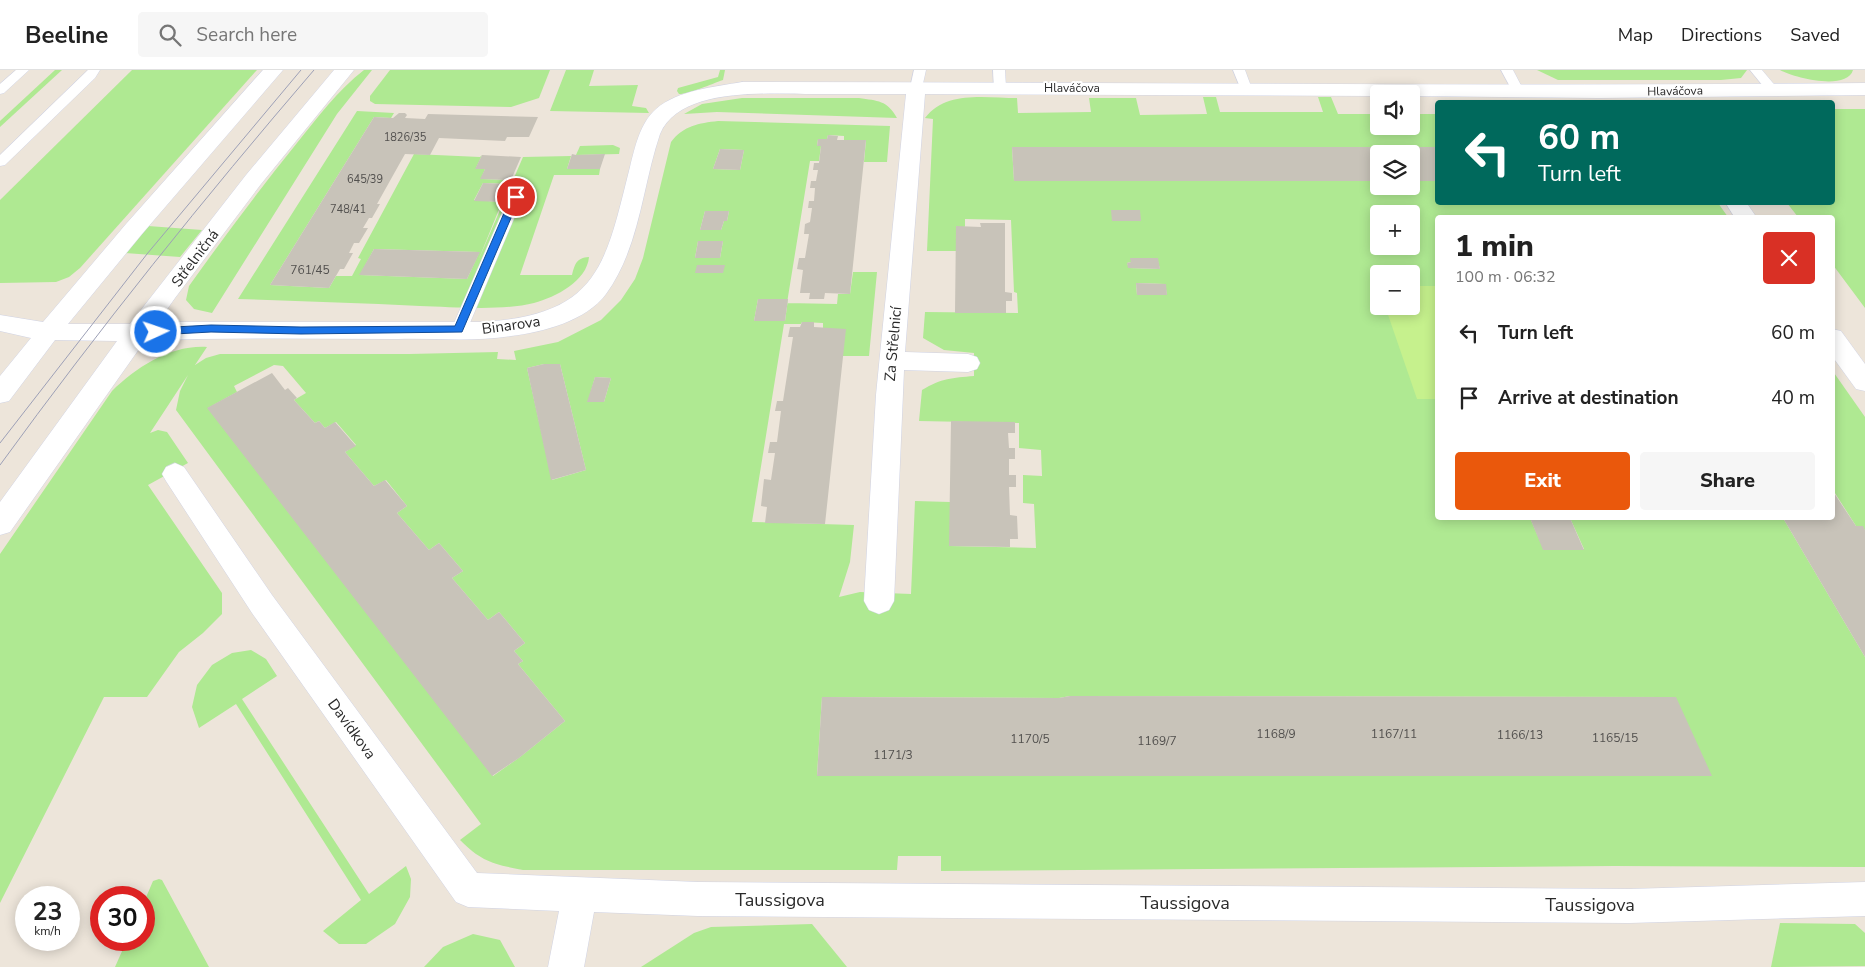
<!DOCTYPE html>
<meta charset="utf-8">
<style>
:root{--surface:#fff;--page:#f6f6f6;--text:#222;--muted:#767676;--line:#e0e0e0;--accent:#ea580c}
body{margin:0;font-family:"Nunito Sans",sans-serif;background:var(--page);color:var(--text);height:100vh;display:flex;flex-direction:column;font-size:19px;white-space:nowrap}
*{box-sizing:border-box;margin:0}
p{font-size:16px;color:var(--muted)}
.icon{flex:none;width:28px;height:28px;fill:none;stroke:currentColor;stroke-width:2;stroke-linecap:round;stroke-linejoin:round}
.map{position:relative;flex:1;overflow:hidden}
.drawer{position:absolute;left:1435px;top:145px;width:400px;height:305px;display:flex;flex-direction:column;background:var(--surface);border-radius:5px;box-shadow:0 2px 12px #0003}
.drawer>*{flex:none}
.guide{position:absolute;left:1435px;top:30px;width:400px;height:105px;border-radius:5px;box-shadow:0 2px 12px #0003;background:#00695c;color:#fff;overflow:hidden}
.buttons{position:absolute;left:1370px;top:15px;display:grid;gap:10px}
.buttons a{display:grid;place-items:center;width:50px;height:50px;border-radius:5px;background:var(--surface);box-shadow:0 2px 12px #0003;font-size:25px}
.speed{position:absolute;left:15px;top:816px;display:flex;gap:10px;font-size:25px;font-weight:700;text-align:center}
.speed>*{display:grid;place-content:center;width:65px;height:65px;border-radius:50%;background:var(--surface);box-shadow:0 2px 12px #0003;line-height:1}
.speed small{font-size:12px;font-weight:400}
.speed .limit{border:8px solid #d22;background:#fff;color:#111}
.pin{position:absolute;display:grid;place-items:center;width:42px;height:42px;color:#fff;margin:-21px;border:2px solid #fff;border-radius:50%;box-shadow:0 1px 5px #0007}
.me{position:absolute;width:55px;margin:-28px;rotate:87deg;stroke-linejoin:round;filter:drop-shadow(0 0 4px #0008)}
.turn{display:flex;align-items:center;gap:18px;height:105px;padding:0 20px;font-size:22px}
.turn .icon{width:65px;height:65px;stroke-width:2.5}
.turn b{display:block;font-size:35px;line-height:42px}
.round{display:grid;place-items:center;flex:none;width:52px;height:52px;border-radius:5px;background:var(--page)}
.head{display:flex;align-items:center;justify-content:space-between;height:85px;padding:0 20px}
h1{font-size:30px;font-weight:800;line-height:38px}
.cta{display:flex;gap:10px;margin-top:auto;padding:10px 20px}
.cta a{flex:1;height:58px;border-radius:5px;background:var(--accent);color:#fff;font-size:20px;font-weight:800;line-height:58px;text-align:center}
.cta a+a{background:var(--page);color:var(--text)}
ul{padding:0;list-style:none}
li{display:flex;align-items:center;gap:15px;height:65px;padding:0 20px}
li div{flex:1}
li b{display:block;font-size:19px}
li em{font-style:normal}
header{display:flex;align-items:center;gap:30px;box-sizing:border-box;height:70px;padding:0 25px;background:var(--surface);border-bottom:1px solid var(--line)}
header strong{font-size:24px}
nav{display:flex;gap:28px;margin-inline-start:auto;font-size:18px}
.search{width:350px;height:45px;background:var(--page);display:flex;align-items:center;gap:12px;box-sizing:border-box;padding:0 18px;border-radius:5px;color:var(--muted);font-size:19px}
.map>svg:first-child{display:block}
</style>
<header>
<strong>Beeline</strong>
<div class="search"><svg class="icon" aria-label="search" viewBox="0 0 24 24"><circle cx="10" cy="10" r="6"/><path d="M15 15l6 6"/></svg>Search here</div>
<nav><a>Map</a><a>Directions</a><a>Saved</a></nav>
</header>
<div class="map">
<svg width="1865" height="897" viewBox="0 0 1865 897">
<rect width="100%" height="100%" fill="#ede5da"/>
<g fill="#afe992" fill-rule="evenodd">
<polygon points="55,0 62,0 0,57 0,51"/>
<polygon points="132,0 257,0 80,198 69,207 56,212 0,213 0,130"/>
<path d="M364,0h8l-35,44 -125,199 -18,-4 -8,-9 3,-14c35,-49 70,-96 108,-143 21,-26 41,-53 67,-73z"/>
<polygon points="390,0 550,0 539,28 511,37 375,34 370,31 370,26"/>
<polygon points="566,0 594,0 589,16 638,15 632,36 646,38 649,43 550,41"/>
<path d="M720,0h5l-2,10c-12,4 -33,14 -44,14l-2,-3 1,-3 40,-11z"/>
<polygon points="1537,0 1747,0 1741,8 1721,10 1558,10"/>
<path d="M1780,0h73c-6,21 -59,8 -73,0z"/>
<path d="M1203,27h13l4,15h103l-5,-15h13l7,17h41v12h32v-12h26v33h-425l2,34h365v5h32v-5h26l1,21 280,1 10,14 -290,1v300h92l14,32 40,-1 -14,-31h213l82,139v210l-251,-1 -673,5v-15h-43l-1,14h-374c-30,-6 -41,-8 -63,-30l21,-16 -305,-414 4,-19 8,-16 -38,58 8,-3 9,2 21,31 -40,22 74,108v21l-19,19 -24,19 -32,45h-43l-104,206v-349l112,-163c25,-24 58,-46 95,-44l-12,18 11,-7 14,-4h189l89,-2 -1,7 19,1 -2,-9 44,-9 43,-22 20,-20 14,-21 8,-21 28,-116c12,-16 28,-19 47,-21l172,5 -3,36h-23l2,-22h-22v-4l-16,-1 -1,4h-9l-1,7h4l-2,15h-9l-23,142 50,1 1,-10h12l3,-22h24l-8,84h-26l-13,-28h-7v-5l-21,-1 -1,2h-17l-32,198 102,3 -4,37 -11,35 21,-5 51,2 4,-93 35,1v44l86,2 -2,-44 -11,-1v-28l19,1 -1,-26 -22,-2v-25l-100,-2 3,-31c20,-12 30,-12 52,-14v-23l-30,-3 -21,-12 2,-26 93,1 -1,-20 -3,-1 -3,-72 -46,-1v7l-9,25h-29l6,-132 -8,-1c21,-28 61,-20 92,-20l1,15 73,-1 -2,-14h47l4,17 67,-1zM720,79l24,1 -4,20 -27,-1zM705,141h24l-2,10h-3l-3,9h-21zM1379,144h32v32h-32zM698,171h25l-3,17h-25zM1131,188h26l3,11 -31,-1 -2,-5 4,-1zM1379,204h32v32h-32zM1136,213l29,1 2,11h-30zM758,229h30l-3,22h-31zM544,294h16l26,106 -34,10 -25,-112zM274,295l9,1 23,27 -12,7 21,23 4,-2 6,7 11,-6 20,23 -11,7 29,34 12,-6 21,26 -10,7 32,37 10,-7 24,28 -11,7 36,42 11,-8 26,31 -11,8 9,10 -5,3 47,57 -45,36 -27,19 -285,-368 29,-16 -3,-6zM595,307l16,1 -7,24h-16zM1070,626l605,1 36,79 -894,-1 5,-78 237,1z"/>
<path d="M742,28h117c19,3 28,2 38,20l-180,-6 -33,2 18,-10z"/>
<polygon points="1833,39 1865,39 1865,238 1833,195 1832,148 1798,147 1787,133 1832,132"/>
<path d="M357,41l37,2 -3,5 -17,-1 -104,168 59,3 7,-12h16l9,-17 -3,-1 56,-104 66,3 2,-2 -6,13 9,1 -4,10 30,1 -2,4 -26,-1 -9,17 28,2 -24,59 45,-104 48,-1 -4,13h33l-1,6h-45l-34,100h52c3,-11 4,-17 17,-18 -2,24 -33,40 -55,46 -30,8 -81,4 -114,3 -61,-3 -121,-5 -182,-7zM374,179l105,3v1l-12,26 -107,-4z"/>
<polygon points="613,75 620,78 619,84 576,85 580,76"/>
<polygon points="148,156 202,160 180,187 125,183"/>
<polygon points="1832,300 1865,347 1865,460 1856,456 1833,420"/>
<polygon points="251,580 266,589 277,606 242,629 369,824 406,796 411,809 410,827 395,854 366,874 339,874 323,861 361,830 236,634 199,658 192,637 197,615 212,595 232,583"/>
<polygon points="159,809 162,810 209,897 115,897 127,870 144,870 144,832 153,811"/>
<polygon points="1780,853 1855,854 1865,863 1865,896 1771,897"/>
<polygon points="812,854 847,897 641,897 694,863 711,857"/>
<polygon points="473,864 500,870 515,897 424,897 443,877"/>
</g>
<polygon fill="#c6f18d" points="1411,216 1437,216 1437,329 1417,329 1385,236 1411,236"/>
<g fill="#c8c3b9">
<polygon points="399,43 405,43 407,45 405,48 425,49 428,44 538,47 529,67 507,67 505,71 439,68 430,85 405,84 377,134 380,134 372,148 369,148 363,158 368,158 359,173 354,173 349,183 353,183 344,199 340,199 329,218 270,215 374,47 393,48"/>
<polygon points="828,65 838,66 837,70 866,70 850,224 825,223 824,229 809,229 810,223 800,223 803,200 797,199 799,188 805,188 809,164 804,164 805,154 810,152 812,138 808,138 809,131 814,131 815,118 810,118 811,111 816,111 818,100 813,100 814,93 819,93 821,76 817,76 818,69 827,69"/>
<polygon points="1012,77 1438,77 1438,111 1411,111 1411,84 1379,84 1379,111 1014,111"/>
<polygon points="720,79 744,80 740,100 713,99"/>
<polygon points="572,84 576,85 605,84 600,99 567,99"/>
<polygon points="482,85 521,87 511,110 480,109 485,99 475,99"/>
<polygon points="483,113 509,114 502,132 474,131"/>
<polygon points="1111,140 1140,140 1141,151 1112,151"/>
<polygon points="705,141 729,141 727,151 724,151 721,160 700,160"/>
<polygon points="980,153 1005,153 1005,222 1012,223 1012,231 1006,231 1006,243 955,243 956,156 981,157"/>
<polygon points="698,171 723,171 720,188 695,188"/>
<polygon points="374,179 480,182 467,209 359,205"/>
<polygon points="1130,188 1158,188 1160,199 1128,198 1127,193 1131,192"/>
<polygon points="697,195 725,195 723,203 695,203"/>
<polygon points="1136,213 1166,214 1167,225 1137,225"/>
<polygon points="758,229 788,229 785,251 754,251"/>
<polygon points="802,252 814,252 814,257 846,259 825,454 765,453 767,437 761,436 764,409 771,410 775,383 768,383 770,372 777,372 781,341 775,341 777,331 783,331 793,267 788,267 790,257 800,257"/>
<polygon points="544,294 560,294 586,400 551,410 527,298"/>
<polygon points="272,303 285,320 288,318 297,328 294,330 315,353 319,351 325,358 335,352 356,376 345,382 374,416 385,410 407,436 397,443 429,480 439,473 463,501 452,508 488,550 499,542 525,573 514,581 523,591 518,594 565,651 519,688 492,706 207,338"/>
<polygon points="595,307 611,308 604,332 587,332"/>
<polygon points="951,351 1015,352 1015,363 1008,363 1009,378 1015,378 1015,389 1009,389 1009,405 1016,405 1016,417 1009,417 1010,445 1017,446 1018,469 1010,469 1010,477 949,476"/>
<polygon points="1832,420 1856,456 1863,456 1865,460 1865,587 1783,448 1832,448"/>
<polygon points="1530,448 1570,448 1584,480 1543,480"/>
<polygon points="1070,626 1676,627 1712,706 817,706 822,627 1059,628"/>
</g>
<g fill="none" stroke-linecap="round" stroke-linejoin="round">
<g stroke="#d0d3e4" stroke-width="1">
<g id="lane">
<polygon points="16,0 29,0 4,23 0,24 0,14"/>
<polygon points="88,0 100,0 95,8 5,95 0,96 0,85"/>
<polygon points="914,0 926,0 922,18 916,22 910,18"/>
<polygon points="993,0 1005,0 1006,18 1004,21 1000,22 994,18"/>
<polygon points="1233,0 1245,0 1252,19 1250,22 1242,22"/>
<polygon points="1501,0 1513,0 1524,21 1522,24 1514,24"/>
<polygon points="1750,0 1762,0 1778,19 1776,22 1768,22"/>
<polygon points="516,123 521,124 523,127 467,260 464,264 459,265 454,264 451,260 509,127 511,124"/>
</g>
</g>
<g stroke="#d0d3e4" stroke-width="1">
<g id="street">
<path d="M742,12c374,0 749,5 1123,1v12l-266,3 -188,-2v-2h-32v2l-454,-2 -20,258 63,2 9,3 3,6 -3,6 -9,3 -64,-2 -10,231 -5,9 -10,4 -10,-4 -5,-9 12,-206 30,-301c-31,0 -61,0 -92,0 -44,0 -134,-8 -154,40 -18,53 -20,113 -54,160 -20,27 -63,38 -95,42 -37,6 -75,2 -113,3 -86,0 -173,-2 -260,2l-8,-3 -4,-6 4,-6 8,-3 33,-1h313c115,-8 121,-56 146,-155 5,-20 10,-44 26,-58 22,-19 58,-22 86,-27z"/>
<polygon points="1725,132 1746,132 1757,148 1735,148"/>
<polygon points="1832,259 1841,261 1865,294 1865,321 1856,319 1832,286"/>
<polygon points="175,393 184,397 272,525 477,803 698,812 1629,819 1865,812 1865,846 1629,853 698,846 594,842 584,897 548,897 559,841 468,837 456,832 252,543 166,411 162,404 166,397"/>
</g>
</g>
<g stroke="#d0d3e4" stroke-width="1">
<polygon id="secondary" points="263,0 283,0 142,164 68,254 130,254 246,105 334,0 354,0 261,114 175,228 10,462 0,465 0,432 117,271 55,270 9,331 0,333 0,306 31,268 0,261 0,245 43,252 126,154"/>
</g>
<use href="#lane" fill="#fff" fill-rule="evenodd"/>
<use href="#street" fill="#fff" fill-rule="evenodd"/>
<use href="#secondary" fill="#fff" fill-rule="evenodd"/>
<g stroke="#9da0b6" stroke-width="1">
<polyline points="0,373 147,184 301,0"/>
<path d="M0,395c99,-136 204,-267 314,-395"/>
</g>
</g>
<polygon fill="#1a73e8" stroke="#114b97" points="516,124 520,127 462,262 301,264 211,262 156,265 151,262 156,258 211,255 301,257 455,256 511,127"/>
<g text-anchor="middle" stroke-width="4" stroke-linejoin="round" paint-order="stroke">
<g font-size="11" fill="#52504e">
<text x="405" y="71">1826/35</text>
<text x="365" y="113">645/39</text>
<text x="348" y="143">748/41</text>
</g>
<g font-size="12" fill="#2a2a2a" stroke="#fff">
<text x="1072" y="22">Hlaváčova</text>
<text transform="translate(1675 21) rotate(-1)" y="4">Hlaváčova</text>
</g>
<g font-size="12" fill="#52504e">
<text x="310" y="204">761/45</text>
<text x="1276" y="668">1168/9</text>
<text x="1394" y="668">1167/11</text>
<text x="1520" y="669">1166/13</text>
<text x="1615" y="672">1165/15</text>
<text x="1030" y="673">1170/5</text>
<text x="1157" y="675">1169/7</text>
<text x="893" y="689">1171/3</text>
</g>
<g font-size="15" fill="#2a2a2a" stroke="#fff">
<text transform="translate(195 188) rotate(-53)" y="5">Střelničná</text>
<text transform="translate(511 255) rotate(-8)" y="5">Binarova</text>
<text transform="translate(893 274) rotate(-85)" y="5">Za Střelnicí</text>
<text transform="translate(352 659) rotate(54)" y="5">Davídkova</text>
</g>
<g font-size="18" fill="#2a2a2a" stroke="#fff">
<text x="780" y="836">Taussigova</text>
<text x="1185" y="839">Taussigova</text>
<text x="1590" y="841">Taussigova</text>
</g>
</g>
</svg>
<div class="buttons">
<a><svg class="icon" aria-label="sound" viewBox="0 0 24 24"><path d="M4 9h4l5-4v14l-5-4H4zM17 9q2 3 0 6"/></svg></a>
<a><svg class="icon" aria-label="layers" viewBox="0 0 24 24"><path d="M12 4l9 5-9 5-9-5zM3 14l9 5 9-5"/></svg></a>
<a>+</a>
<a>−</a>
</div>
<div class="speed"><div>23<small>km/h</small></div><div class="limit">30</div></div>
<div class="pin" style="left:516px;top:127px;background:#d93025"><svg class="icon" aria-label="arrive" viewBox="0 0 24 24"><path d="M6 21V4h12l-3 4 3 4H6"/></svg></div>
<svg class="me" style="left:156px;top:262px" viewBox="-20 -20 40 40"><circle r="17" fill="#1a73e8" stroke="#fff" stroke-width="3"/><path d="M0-11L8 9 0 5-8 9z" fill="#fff"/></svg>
<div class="guide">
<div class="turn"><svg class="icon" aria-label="left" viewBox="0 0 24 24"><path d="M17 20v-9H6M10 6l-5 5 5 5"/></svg><div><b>60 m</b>Turn left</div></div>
</div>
<section class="drawer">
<div class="head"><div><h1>1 min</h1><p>100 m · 06:32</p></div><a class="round" style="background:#d93025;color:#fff"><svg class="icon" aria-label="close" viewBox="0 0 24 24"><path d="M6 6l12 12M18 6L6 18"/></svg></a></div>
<ul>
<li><svg class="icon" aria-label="left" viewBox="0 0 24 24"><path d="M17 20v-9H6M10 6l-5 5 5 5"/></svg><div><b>Turn left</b></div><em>60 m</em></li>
<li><svg class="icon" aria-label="arrive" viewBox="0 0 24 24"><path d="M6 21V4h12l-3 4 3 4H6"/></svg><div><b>Arrive at destination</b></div><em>40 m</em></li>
</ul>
<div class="cta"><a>Exit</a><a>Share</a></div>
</section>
</div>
